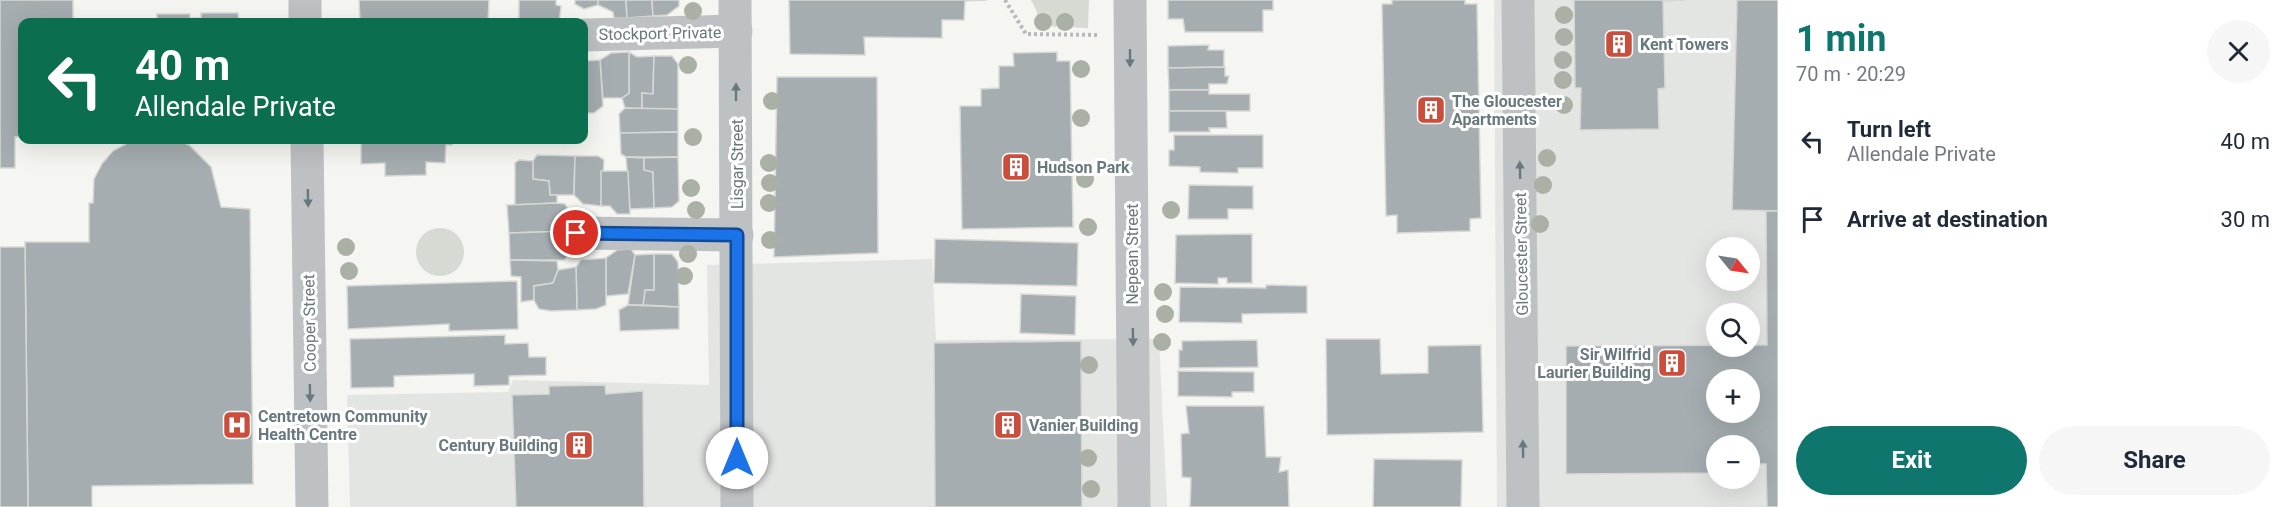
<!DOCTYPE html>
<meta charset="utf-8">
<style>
:root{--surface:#fff;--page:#f6f6f7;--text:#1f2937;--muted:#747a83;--accent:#0f766e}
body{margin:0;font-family:Roboto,sans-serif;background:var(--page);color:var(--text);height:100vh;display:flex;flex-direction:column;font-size:22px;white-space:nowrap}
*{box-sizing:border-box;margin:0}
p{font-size:20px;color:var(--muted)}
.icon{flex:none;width:33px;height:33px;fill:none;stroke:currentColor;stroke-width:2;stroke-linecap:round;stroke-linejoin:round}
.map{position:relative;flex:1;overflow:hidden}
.sheet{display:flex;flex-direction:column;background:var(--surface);width:510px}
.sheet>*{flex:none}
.guide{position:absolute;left:18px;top:18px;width:570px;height:126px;border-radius:12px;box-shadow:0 6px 24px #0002;background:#0b6e4f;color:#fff;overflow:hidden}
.needle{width:39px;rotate:120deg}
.fabs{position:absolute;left:1706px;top:237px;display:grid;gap:12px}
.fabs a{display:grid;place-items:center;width:54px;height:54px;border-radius:50%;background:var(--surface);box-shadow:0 6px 24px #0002;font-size:30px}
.pin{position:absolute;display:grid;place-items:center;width:51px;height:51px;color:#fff;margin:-26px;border:3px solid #fff;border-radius:50%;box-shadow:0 2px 6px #0007}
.me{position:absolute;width:66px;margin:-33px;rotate:0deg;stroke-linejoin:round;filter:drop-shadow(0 0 4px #0008)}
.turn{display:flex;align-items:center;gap:21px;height:126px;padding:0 18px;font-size:27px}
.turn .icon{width:78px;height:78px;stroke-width:2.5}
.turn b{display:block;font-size:42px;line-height:51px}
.round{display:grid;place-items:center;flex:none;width:63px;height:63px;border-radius:32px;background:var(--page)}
.summary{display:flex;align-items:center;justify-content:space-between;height:102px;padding:0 18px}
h1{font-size:36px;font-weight:700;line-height:45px;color:var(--accent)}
.button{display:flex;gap:12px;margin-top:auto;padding:12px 18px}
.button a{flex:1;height:69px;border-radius:36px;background:var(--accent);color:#fff;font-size:24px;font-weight:700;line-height:69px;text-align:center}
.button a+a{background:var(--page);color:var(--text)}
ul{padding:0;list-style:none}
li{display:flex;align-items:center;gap:18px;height:78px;padding:0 18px}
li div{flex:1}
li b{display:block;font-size:22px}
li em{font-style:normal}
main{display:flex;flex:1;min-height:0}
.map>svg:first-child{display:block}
</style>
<main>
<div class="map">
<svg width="1778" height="507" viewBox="0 0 1778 507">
<rect width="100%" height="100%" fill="#f5f5f2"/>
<g fill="#e3e5e3" fill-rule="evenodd">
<path d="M1494,0h284v507h-281zM1716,248h33v32h-33zM1716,314h33v32h-33zM1716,380h33v32h-33zM1716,446h33v32h-33z"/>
<polygon points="932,259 936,340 1159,339 1167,507 350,507 347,395 508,392 513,380 709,385 707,265"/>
</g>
<g fill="#d6dad2">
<polygon points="1031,0 1089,0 1088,28 1036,26 1037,12"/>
<circle cx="440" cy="252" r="24"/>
</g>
<g fill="#a5adb0" stroke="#d7d7d5" stroke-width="1.5" fill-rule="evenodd">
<polygon points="0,0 73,0 73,22 22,22 22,137 15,137 15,168 0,168"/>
<polygon points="359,0 489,0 488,22 360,22"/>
<polygon points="519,0 556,0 556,5 561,6 559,22 519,22"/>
<polygon points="575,0 598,0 598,5 584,9 575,4"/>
<polygon points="598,0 626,0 627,18 614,18 613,12 598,5"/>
<polygon points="626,0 652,0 653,16 627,18"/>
<polygon points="652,0 679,0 679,6 667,15 653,16"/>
<polygon points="789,0 987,0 965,1 964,20 942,20 942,38 864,37 865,55 790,54"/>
<polygon points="1168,0 1273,0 1273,10 1263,10 1263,32 1185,32 1183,19 1168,19"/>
<polygon points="1392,0 1465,0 1465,4 1477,4 1481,218 1470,219 1470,231 1397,233 1397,215 1386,216 1382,4 1392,4"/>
<polygon points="1574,0 1685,0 1663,1 1665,88 1658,89 1659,129 1580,130 1581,88 1575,88"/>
<polygon points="1737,0 1778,0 1778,211 1732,210"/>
<polygon points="201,13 238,13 239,22 143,22 143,19 157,19 157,14 190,14 190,18 201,18"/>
<polygon points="1209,45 1208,50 1224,50 1224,67 1168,68 1168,46"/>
<polygon points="629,52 637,57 654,56 653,94 642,93 642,110 625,108 622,98 629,93"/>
<polygon points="629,52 629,93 622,98 603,98 600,60 611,53"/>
<polygon points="1057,52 1057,61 1070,61 1073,227 962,229 960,106 981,106 981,89 999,88 999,66 1014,66 1013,53"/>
<polygon points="654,56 672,56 678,64 678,109 642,110 642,93 653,94"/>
<polygon points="600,60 603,106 594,113 584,113 584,61"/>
<polygon points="1225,67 1225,76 1229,76 1227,84 1209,84 1209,90 1169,90 1168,68"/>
<polygon points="777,77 877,77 878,253 774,257"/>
<polygon points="1169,90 1209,90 1209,94 1250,94 1250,111 1169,111"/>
<polygon points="625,108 678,109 678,132 620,133 619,114"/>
<polygon points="1169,111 1226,111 1227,128 1209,128 1210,132 1169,132"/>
<polygon points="678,132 678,157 626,157 621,154 620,133"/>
<polygon points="1174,135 1263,135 1263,168 1238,168 1238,173 1200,172 1200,167 1169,166 1169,150 1174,150"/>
<polygon points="133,140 177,140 189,145 211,167 221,207 250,209 253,484 92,486 92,507 28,507 25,242 89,242 89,203 93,203 94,179 102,164 113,151"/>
<polygon points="361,140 452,140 452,145 446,145 445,163 426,162 426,175 385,176 385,163 361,164"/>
<polygon points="537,155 575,156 574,195 550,195 549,181 533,179 533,161"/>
<polygon points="575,156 598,156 604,160 601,206 583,204 574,195"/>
<polygon points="626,157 644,158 644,170 653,172 654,208 630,209"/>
<polygon points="678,157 679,201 672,207 654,208 653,172 644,170 644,158"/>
<polygon points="519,160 533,161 533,179 549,181 550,195 557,195 557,203 515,205 515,163"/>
<polygon points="601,171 628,171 630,214 617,214 610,206 601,206"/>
<polygon points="1189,185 1253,186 1253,209 1228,209 1228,219 1188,219"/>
<polygon points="557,203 565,204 569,211 570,231 509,233 507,205"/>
<path d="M1766,211h12v296h-11l-1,-43h-17v-18h-33v27l-150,1v-128l201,-1zM1716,380h33v32h-33z"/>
<polygon points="570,231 569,254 564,260 510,260 509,233"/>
<polygon points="1252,234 1252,283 1227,283 1227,278 1218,278 1218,284 1175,283 1176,235"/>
<polygon points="935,239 1078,243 1077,286 934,283"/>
<polygon points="0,247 25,247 28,507 0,507"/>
<polygon points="631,249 635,255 628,294 606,296 606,258 617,250"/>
<polygon points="654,254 672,254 678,262 679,307 643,305 645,290 654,290"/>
<polygon points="654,254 654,290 645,290 643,305 628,305 635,255"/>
<polygon points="606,258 606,305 596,309 577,310 576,267 581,260"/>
<polygon points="510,260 557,261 558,270 553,283 534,286 534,300 521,302 521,277 511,276"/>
<polygon points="576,267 577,310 551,311 539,309 534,300 534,286 553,283 558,270"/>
<polygon points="517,281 518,329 449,331 449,324 348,329 347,286"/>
<polygon points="1266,285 1307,286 1307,313 1242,314 1242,323 1179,322 1180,287 1266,288"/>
<polygon points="1021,294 1076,296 1075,335 1020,333"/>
<polygon points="628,305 679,307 679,329 620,331 619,310"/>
<polygon points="505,335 505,344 528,343 529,357 546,357 546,375 509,376 509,385 474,386 474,374 394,376 394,387 351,388 350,339"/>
<polygon points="1326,339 1380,339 1381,374 1428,373 1428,346 1481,345 1483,432 1327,435"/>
<polygon points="1257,340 1258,367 1179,368 1179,350 1182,350 1182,341"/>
<polygon points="1081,341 1082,507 935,507 934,343"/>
<polygon points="1178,371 1254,372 1254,392 1232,392 1232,397 1178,396"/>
<polygon points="605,385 606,394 643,391 644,507 516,507 512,395 549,394 549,386"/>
<polygon points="1186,406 1264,406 1266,457 1281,457 1279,472 1288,470 1289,507 1190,507 1191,478 1182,477 1181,434 1189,433"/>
<polygon points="1374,459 1462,460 1461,507 1373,507"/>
</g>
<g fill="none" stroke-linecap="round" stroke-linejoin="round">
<polyline stroke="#b7babc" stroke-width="4" stroke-dasharray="3 3" stroke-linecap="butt" points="1005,0 1026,34 1097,35"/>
<g stroke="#bdc1c3" stroke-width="33">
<polyline points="305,0 305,22"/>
<polyline points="735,0 737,507"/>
<polyline points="1130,0 1134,507"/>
<polyline points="1518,0 1523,507"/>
<polyline points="584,35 736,31"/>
<polyline points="307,140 312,507"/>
<polyline points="576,233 737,235"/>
</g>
</g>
<g fill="#aab0a5">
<circle cx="693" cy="11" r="9"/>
<circle cx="1564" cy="15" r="9"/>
<circle cx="1043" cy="22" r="9"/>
<circle cx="1065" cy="22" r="9"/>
<circle cx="1564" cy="37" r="9"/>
<circle cx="1563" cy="60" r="9"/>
<circle cx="688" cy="65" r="9"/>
<circle cx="1081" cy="69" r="9"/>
<circle cx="1563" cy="80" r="9"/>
<circle cx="772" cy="101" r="9"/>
<circle cx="1564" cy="105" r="9"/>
<circle cx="1081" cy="118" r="9"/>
<circle cx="693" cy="137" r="9"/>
<circle cx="1547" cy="158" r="9"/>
<circle cx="769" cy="163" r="9"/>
<circle cx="1085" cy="179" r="9"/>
<circle cx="770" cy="183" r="9"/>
<circle cx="1543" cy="185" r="9"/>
<circle cx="691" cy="188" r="9"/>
<circle cx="769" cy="203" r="9"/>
<circle cx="696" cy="210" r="9"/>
<circle cx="1171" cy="210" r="9"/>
<circle cx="1540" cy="224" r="9"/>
<circle cx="1088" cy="227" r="9"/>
<circle cx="770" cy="240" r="9"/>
<circle cx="346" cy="247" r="9"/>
<circle cx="688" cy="254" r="9"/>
<circle cx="349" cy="271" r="9"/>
<circle cx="684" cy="276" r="9"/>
<circle cx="1163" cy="292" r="9"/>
<circle cx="1165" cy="314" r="9"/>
<circle cx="1162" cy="342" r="9"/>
<circle cx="1089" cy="365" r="9"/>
<circle cx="1088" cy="458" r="9"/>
<circle cx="1091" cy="489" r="9"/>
</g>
<defs><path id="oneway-solid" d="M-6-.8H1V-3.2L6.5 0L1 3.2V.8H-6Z" transform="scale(1.5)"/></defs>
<g fill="#68787f">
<use href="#oneway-solid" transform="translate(1130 58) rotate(90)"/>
<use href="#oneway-solid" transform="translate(736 92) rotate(-90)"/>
<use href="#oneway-solid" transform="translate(1520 170) rotate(-91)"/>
<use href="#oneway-solid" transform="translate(308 198) rotate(89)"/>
<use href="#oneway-solid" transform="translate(1133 337) rotate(89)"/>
<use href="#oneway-solid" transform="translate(310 393) rotate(89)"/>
<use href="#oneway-solid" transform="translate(1523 449) rotate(-91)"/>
</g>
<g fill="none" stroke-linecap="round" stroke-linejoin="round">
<g stroke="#114b97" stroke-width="15">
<polyline id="route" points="576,233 737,235 737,458"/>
</g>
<use href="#route" stroke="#1a73e8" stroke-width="10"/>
</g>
<defs>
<g id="building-square" transform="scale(1.5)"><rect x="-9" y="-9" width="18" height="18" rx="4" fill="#cb4e3c" stroke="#fff"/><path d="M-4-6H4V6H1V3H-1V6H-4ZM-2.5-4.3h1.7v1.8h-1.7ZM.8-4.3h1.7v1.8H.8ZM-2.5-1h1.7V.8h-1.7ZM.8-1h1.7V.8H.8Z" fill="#fff"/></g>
<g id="hospital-square" transform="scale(1.5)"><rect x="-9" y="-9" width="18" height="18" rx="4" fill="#cb4e3c" stroke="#fff"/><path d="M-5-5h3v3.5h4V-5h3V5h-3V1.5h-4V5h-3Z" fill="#fff"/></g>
</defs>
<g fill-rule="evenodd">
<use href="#building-square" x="1619" y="44"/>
<use href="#building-square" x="1431" y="110"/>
<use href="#building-square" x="1016" y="167"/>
<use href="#building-square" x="1672" y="363"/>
<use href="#hospital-square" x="237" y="425"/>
<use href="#building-square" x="1008" y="425"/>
<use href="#building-square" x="579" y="445"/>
</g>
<g text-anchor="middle" stroke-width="6" stroke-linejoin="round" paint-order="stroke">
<g font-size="16" fill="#68787f" stroke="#fff">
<text transform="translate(660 33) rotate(-1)" y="6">Stockport Private</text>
<text transform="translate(737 164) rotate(-90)" y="6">Lisgar Street</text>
<text transform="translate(1132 254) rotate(-90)" y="6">Nepean Street</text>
<text transform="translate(1521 254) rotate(-91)" y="6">Gloucester Street</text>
<text transform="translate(309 323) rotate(-91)" y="6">Cooper Street</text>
</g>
<g font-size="16" font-weight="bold" fill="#68787f" stroke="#fff" text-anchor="start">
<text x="1640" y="50">Kent Towers</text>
<text x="1452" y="107">The Gloucester<tspan x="1452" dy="18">Apartments</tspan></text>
<text x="1037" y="173">Hudson Park</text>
<text x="1651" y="360" text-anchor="end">Sir Wilfrid<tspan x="1651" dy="18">Laurier Building</tspan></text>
<text x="258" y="422">Centretown Community<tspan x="258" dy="18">Health Centre</tspan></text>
<text x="1029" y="431">Vanier Building</text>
<text x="558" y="451" text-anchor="end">Century Building</text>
</g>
</g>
</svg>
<div class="fabs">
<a><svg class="needle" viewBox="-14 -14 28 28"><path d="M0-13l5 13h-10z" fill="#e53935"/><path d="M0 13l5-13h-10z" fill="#747a83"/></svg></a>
<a><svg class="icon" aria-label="search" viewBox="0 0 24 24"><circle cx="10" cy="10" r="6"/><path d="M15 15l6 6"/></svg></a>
<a>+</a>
<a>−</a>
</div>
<div class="pin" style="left:576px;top:233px;background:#d93025"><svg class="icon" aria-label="arrive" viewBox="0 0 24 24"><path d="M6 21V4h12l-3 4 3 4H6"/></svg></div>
<svg class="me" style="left:737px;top:458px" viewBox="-20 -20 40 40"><circle r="19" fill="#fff"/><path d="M0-13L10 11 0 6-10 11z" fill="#1a73e8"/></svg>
<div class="guide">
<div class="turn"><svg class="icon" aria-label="left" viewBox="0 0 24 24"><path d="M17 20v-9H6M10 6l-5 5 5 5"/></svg><div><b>40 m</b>Allendale Private</div></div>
</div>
</div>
<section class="sheet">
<div class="summary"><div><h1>1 min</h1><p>70 m · 20:29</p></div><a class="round"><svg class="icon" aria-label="close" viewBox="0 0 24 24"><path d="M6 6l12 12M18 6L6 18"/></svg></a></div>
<ul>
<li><svg class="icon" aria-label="left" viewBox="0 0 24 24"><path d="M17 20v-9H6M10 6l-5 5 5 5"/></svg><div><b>Turn left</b><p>Allendale Private</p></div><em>40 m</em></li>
<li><svg class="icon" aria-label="arrive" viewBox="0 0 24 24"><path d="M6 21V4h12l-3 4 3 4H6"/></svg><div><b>Arrive at destination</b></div><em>30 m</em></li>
</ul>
<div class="button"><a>Exit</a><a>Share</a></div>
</section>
</main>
